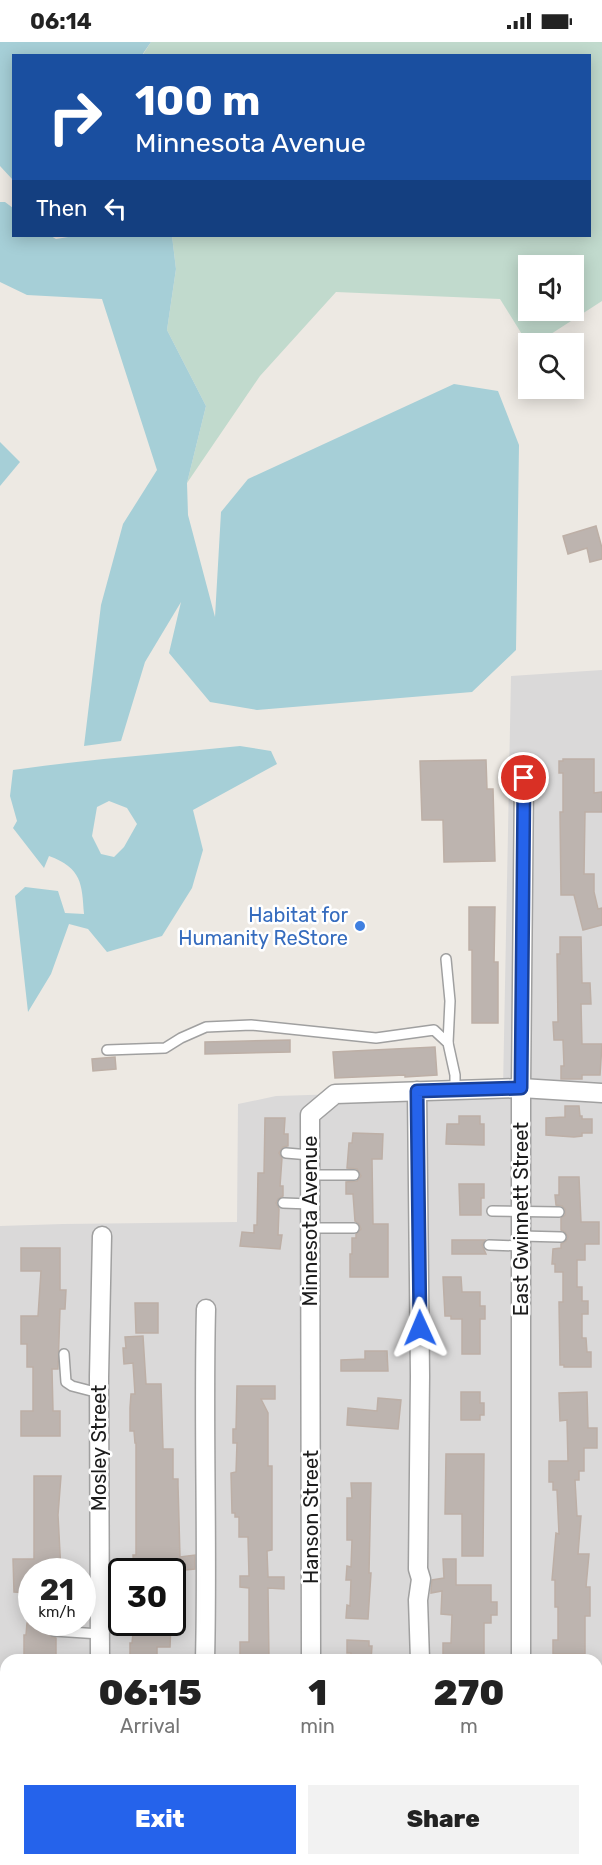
<!DOCTYPE html>
<style>
:root{--surface:#fff;--page:#f2f2f2;--text:#222;--muted:#767676;--accent:#2563eb}
body{margin:0;font-family:Rubik,sans-serif;background:var(--page);color:var(--text);height:100vh;display:flex;flex-direction:column;font-size:22px;white-space:nowrap}
*{box-sizing:border-box;margin:0}
p{font-size:20px;color:var(--muted)}
.icon{flex:none;width:33px;height:33px;fill:none;stroke:currentColor;stroke-width:2;stroke-linecap:round;stroke-linejoin:round}
.map{position:relative;flex:1;overflow:hidden}
.details{position:absolute;left:0px;top:1612px;width:603px;height:212px;display:flex;flex-direction:column;background:var(--surface);border-radius:18px 18px 0 0;box-shadow:0 3px 15px #0003}
.details>*{flex:none}
.hud{position:absolute;left:12px;top:12px;width:579px;height:183px;border-radius:0px;box-shadow:0 3px 15px #0003;background:#1a4fa0;color:#fff;overflow:hidden}
.tools{position:absolute;left:518px;top:213px;display:grid;gap:12px}
.tools a{display:grid;place-items:center;width:66px;height:66px;border-radius:0px;background:var(--surface);box-shadow:0 3px 15px #0003;font-size:30px}
.speed{position:absolute;left:18px;top:1516px;display:flex;gap:12px;font-size:30px;font-weight:700;text-align:center}
.speed>*{display:grid;place-content:center;width:78px;height:78px;border-radius:50%;background:var(--surface);box-shadow:0 3px 15px #0003;line-height:1}
.speed small{font-size:15px;font-weight:400}
.speed .limit{border:3px solid #111;border-radius:9px;background:#fff;color:#111}
.pin{position:absolute;display:grid;place-items:center;width:51px;height:51px;color:#fff;margin:-26px;border:3px solid #fff;border-radius:50%;box-shadow:0 2px 6px #0007}
.me{position:absolute;width:66px;margin:-33px;rotate:359deg;stroke-linejoin:round;filter:drop-shadow(0 0 4px #0008)}
.turn{display:flex;align-items:center;gap:21px;height:126px;padding:0 24px;font-size:27px}
.turn .icon{width:78px;height:78px;stroke-width:2.5}
.turn b{display:block;font-size:42px;line-height:51px}
.then{display:flex;align-items:center;height:57px;padding:0 24px;background:#0003;gap:12px;font-size:22px}
.eta{display:flex;justify-content:space-evenly;align-items:center;height:102px;text-align:center}
.eta b{font-size:36px;font-weight:800;line-height:42px}
.cta{display:flex;gap:12px;margin-top:auto;padding:12px 24px}
.cta a{flex:1;height:69px;border-radius:0px;background:var(--accent);color:#fff;font-size:24px;font-weight:800;line-height:69px;text-align:center}
.cta a+a{background:var(--page);color:var(--text)}
.status{display:flex;justify-content:space-between;align-items:center;height:42px;padding:0 30px;background:var(--surface);direction:ltr}
.status svg{height:16px;fill:currentColor}
.map>svg:first-child{display:block}
</style>
<div class="status"><b>06:14</b><svg viewBox="0 0 49 12"><path d="M0 12V9h3v3zM5 12V6h3v6zM10 12V3h3v9zM15 12V0h3v12zM26 1h20v11H26zM47 4h2v5h-2z"/></svg></div>
<div class="map">
<svg width="602" height="1823" viewBox="0 0 602 1823">
<rect width="100%" height="100%" fill="#ede9e3"/>
<path fill="#dad9d9" fill-rule="evenodd" d="M602,628v1195h-602v-639l63,-2 174,-2 1,-118 38,-8 227,-7 8,-413zM32,1530h50v51h-50zM122,1530h50v51h-50zM6,1618h591v200h-591z"/>
<path fill="#c1dacd" fill-rule="evenodd" d="M151,0h451v259l-65,42 -9,1 -28,-45 -164,-7 -76,84 -73,107 19,-77 -39,-76 9,-61 -4,-33h418v-180h-448zM528,224h45v44h-45z"/>
<g fill="#a6cfd7" fill-rule="evenodd">
<polygon points="0,0 151,0 142,13 14,14 13,138 0,124"/>
<polygon points="0,160 5,160 13,166 14,194 51,194 56,197 74,194 172,194 176,227 167,288 206,364 187,441 188,473 215,575 221,470 248,437 454,342 498,349 519,403 516,608 472,650 257,668 210,660 169,611 181,560 145,620 121,699 84,704 101,563 123,482 157,428 102,257 27,253 0,240"/>
<polygon points="0,400 20,420 0,444"/>
<path d="M240,704l31,5 6,13 -84,46 10,40 -11,38 -30,48 -55,16 -19,-23 -19,-5 -18,50 -23,38 -13,-116 10,-9 33,4 7,22 19,1c-2,-30 -2,-46 -35,-58l-5,12 -31,-40 4,-7 -7,-25 3,-26c75,-11 151,-16 227,-24zM109,759l18,7 10,16 -13,23 -10,10 -13,-3 -9,-18 5,-29z"/>
</g>
<g fill="#bdb4af" stroke="#bdafa6" stroke-width="1.5">
<polygon points="596,484 602,506 602,517 590,520 587,506 568,512 563,494"/>
<polygon points="563,717 594,717 594,751 602,750 602,770 585,770 584,832 594,832 594,850 598,867 602,866 602,883 583,888 574,853 561,853 560,770 563,770 563,731 559,731 559,719 563,719"/>
<polygon points="486,718 487,747 493,747 495,819 444,820 443,778 422,778 420,719"/>
<polygon points="469,865 495,865 494,920 498,920 498,981 472,981 472,908 469,908"/>
<polygon points="560,895 581,895 582,941 590,941 591,962 581,962 582,1002 602,1002 600,1033 582,1033 582,1037 561,1037 561,1024 564,1024 563,998 554,998 553,980 558,980 557,912 560,912"/>
<polygon points="290,998 290,1010 205,1012 205,1000"/>
<polygon points="435,1005 437,1033 405,1035 405,1033 335,1036 333,1010"/>
<polygon points="115,1015 116,1027 93,1029 92,1017"/>
<polygon points="565,1064 579,1064 580,1074 582,1074 582,1077 592,1077 592,1091 582,1091 582,1094 574,1095 546,1093 546,1076 565,1075"/>
<polygon points="459,1074 480,1074 480,1082 484,1082 484,1103 446,1102 447,1082 459,1082"/>
<polygon points="265,1076 285,1076 284,1092 288,1092 288,1104 283,1105 279,1111 282,1116 280,1144 283,1144 283,1154 278,1157 276,1161 279,1167 278,1193 282,1193 280,1207 240,1204 242,1190 254,1191 254,1183 257,1183 258,1131 264,1131"/>
<polygon points="353,1091 383,1092 382,1117 372,1117 373,1182 388,1182 388,1235 350,1235 350,1212 352,1212 352,1196 356,1196 356,1192 361,1187 359,1182 355,1179 353,1152 346,1152 346,1140 357,1139 361,1134 357,1127 347,1126 349,1101 352,1101"/>
<polygon points="559,1135 579,1135 581,1180 599,1180 599,1202 585,1202 585,1218 577,1218 577,1245 582,1245 582,1259 588,1259 588,1272 582,1272 582,1296 586,1296 587,1310 591,1310 591,1325 564,1325 564,1323 560,1323 559,1260 563,1260 563,1230 555,1230 555,1222 552,1222 553,1207 561,1206 561,1202 566,1199 568,1195 565,1190 561,1188 561,1176 565,1173 565,1167 562,1164 556,1163 555,1153 559,1153"/>
<polygon points="459,1142 484,1142 484,1156 481,1156 481,1173 460,1173"/>
<polygon points="452,1198 485,1198 482,1203 486,1212 452,1212"/>
<polygon points="21,1206 60,1206 60,1248 66,1248 65,1267 60,1267 58,1327 52,1327 53,1369 60,1369 60,1394 21,1394 21,1369 33,1369 33,1325 27,1325 27,1302 21,1302 21,1274 38,1274 41,1229 21,1229"/>
<polygon points="443,1235 461,1235 462,1250 480,1250 480,1264 485,1264 485,1277 480,1277 480,1312 462,1312 462,1277 451,1277 451,1274 445,1274"/>
<polygon points="135,1261 158,1261 158,1291 136,1291"/>
<polygon points="143,1294 146,1342 161,1342 163,1407 173,1407 173,1437 178,1437 178,1443 180,1515 195,1513 195,1527 164,1530 134,1530 133,1513 136,1513 136,1401 135,1401 134,1389 130,1389 130,1366 131,1352 135,1352 133,1321 124,1322 123,1306 126,1306 125,1295"/>
<polygon points="365,1309 387,1309 388,1329 341,1329 341,1318 365,1317"/>
<polygon points="237,1344 275,1344 275,1357 261,1357 268,1371 268,1424 272,1424 272,1508 267,1509 268,1535 284,1535 284,1547 268,1546 269,1618 250,1618 250,1616 240,1616 240,1600 249,1600 249,1546 240,1545 240,1534 249,1534 248,1495 239,1495 239,1475 235,1475 235,1471 232,1471 231,1431 236,1430 237,1401 233,1401 233,1387 236,1387"/>
<polygon points="461,1350 480,1350 480,1361 484,1361 484,1373 480,1373 480,1378 461,1378"/>
<polygon points="587,1350 588,1386 597,1386 597,1406 584,1406 584,1429 579,1429 579,1438 575,1438 577,1474 581,1474 578,1512 589,1512 586,1545 590,1545 590,1574 585,1574 585,1612 553,1612 553,1598 558,1598 558,1565 555,1565 555,1538 552,1538 556,1491 559,1492 557,1448 553,1448 553,1440 549,1440 549,1419 568,1419 567,1378 560,1379 559,1351"/>
<polygon points="378,1356 401,1358 398,1387 347,1383 348,1366 377,1369"/>
<polygon points="446,1412 484,1412 483,1514 462,1514 462,1472 445,1472"/>
<polygon points="34,1434 61,1434 58,1473 61,1530 32,1530 32,1551 14,1550 13,1517 34,1517"/>
<polygon points="351,1441 371,1441 369,1531 371,1531 368,1577 346,1576 347,1563 350,1564 351,1538 346,1538 347,1524 351,1525 352,1498 347,1498 347,1456 352,1456"/>
<polygon points="443,1517 456,1517 456,1543 491,1543 491,1560 497,1560 497,1573 491,1573 491,1581 484,1581 484,1615 443,1616 443,1601 451,1601 452,1573 441,1572 442,1549 431,1551 431,1547 432,1538 444,1536"/>
<polygon points="27,1581 56,1581 49,1585 47,1589 50,1594 56,1596 56,1618 24,1618 24,1593 26,1593"/>
<polygon points="134,1581 171,1581 170,1605 157,1605 157,1614 153,1614 153,1618 130,1618 130,1601 132,1601"/>
<polygon points="347,1598 369,1599 369,1604 372,1604 371,1618 351,1618 351,1611 347,1611"/>
</g>
<g fill="none" stroke-linecap="round" stroke-linejoin="round">
<g stroke="#a0a0a0" stroke-width="12">
<g id="lane">
<polyline points="446,917 450,959 448,1001"/>
<polyline points="107,1008 165,1006 181,996 206,985 251,983 376,996 434,988 448,1001 455,1033 455,1048"/>
<polyline points="286,1111 310,1113"/>
<polyline points="310,1133 354,1133"/>
<polyline points="283,1161 310,1162"/>
<polyline points="492,1169 559,1170"/>
<polyline points="310,1186 354,1186"/>
<polyline points="521,1194 561,1195"/>
<polyline points="489,1203 521,1204"/>
<polyline points="64,1312 66,1340 72,1344 99,1351"/>
<polyline points="54,1589 100,1592"/>
</g>
</g>
<g stroke="#a0a0a0" stroke-width="21">
<g id="street">
<polyline points="417,1049 420,1334 418,1527 421,1537 418,1558 420,1618"/>
<polyline points="100,1618 99,1335 102,1194"/>
<path d="M205,1618c3,-117 -2,-234 1,-351"/>
<polyline points="311,1618 310,1073 335,1052 521,1046 602,1051"/>
<polyline points="521,1618 521,1046 524,736"/>
<polyline points="0,1750 6,1751"/>
<polyline points="597,1792 602,1792"/>
<polyline points="314,1818 314,1823"/>
<polyline points="99,1823 99,1818"/>
<polyline points="521,1823 521,1818"/>
</g>
</g>
<use href="#lane" stroke="#fff" stroke-width="9"/>
<use href="#street" stroke="#fff" stroke-width="18"/>
</g>
<g fill="none" stroke-linecap="round" stroke-linejoin="round">
<g stroke="#184099" stroke-width="15">
<polyline id="route" points="420,1286 417,1049 521,1046 524,736"/>
</g>
<use href="#route" stroke="#2563eb" stroke-width="10"/>
</g>
<circle fill="#3f7fe0" stroke="#fff" stroke-width="2" cx="360" cy="884" r="6"/>
<g text-anchor="middle" stroke-width="5" stroke-linejoin="round" paint-order="stroke">
<g font-size="20" fill="#366cbe" stroke="#fff" text-anchor="end">
<text x="348" y="880">Habitat for<tspan x="348" dy="23">Humanity ReStore</tspan></text>
</g>
<g font-size="20" fill="#1c1c1c" stroke="#fff">
<text transform="translate(521 1177) rotate(-90)" y="7">East Gwinnett Street</text>
<text transform="translate(310 1179) rotate(-90)" y="7">Minnesota Avenue</text>
<text transform="translate(99 1406) rotate(-90)" y="7">Mosley Street</text>
<text transform="translate(311 1475) rotate(-90)" y="7">Hanson Street</text>
</g>
</g>
</svg>
<div class="tools">
<a><svg class="icon" aria-label="sound" viewBox="0 0 24 24"><path d="M4 9h4l5-4v14l-5-4H4zM17 9q2 3 0 6"/></svg></a>
<a><svg class="icon" aria-label="search" viewBox="0 0 24 24"><circle cx="10" cy="10" r="6"/><path d="M15 15l6 6"/></svg></a>
</div>
<div class="speed"><div>21<small>km/h</small></div><div class="limit">30</div></div>
<div class="pin" style="left:524px;top:736px;background:#d93025"><svg class="icon" aria-label="arrive" viewBox="0 0 24 24"><path d="M6 21V4h12l-3 4 3 4H6"/></svg></div>
<svg class="me" style="left:420px;top:1286px" viewBox="-20 -20 40 40"><path d="M0-17L14 15 0 8-14 15z" fill="#2563eb" stroke="#fff" stroke-width="4"/></svg>
<div class="hud">
<div class="turn"><svg class="icon" aria-label="right" viewBox="0 0 24 24"><path d="M7 20v-9h11M14 6l5 5-5 5"/></svg><div><b>100 m</b>Minnesota Avenue</div></div>
<div class="then">Then<svg class="icon" aria-label="left" viewBox="0 0 24 24"><path d="M17 20v-9H6M10 6l-5 5 5 5"/></svg></div>
</div>
<section class="details">
<div class="eta">
<div><b>06:15</b><p>Arrival</p></div>
<div><b>1</b><p>min</p></div>
<div><b>270</b><p>m</p></div>
</div>
<div class="cta"><a>Exit</a><a>Share</a></div>
</section>
</div>
